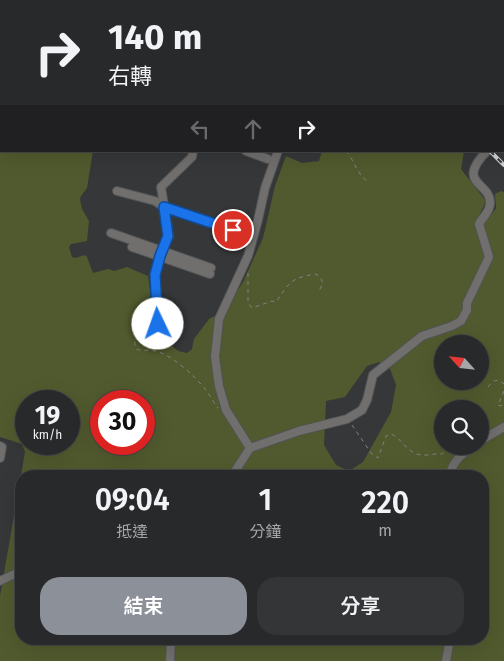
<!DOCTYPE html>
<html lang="zh-TW">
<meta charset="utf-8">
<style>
:root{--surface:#28292b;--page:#343537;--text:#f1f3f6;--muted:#a5a6a9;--line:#444547;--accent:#8c9099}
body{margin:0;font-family:"Fira Sans","Noto Sans TC",sans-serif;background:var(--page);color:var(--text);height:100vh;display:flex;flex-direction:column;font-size:19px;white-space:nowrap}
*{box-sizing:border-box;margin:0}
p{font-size:16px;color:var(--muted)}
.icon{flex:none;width:28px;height:28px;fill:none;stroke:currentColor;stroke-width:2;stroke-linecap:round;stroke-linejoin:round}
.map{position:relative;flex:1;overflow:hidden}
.details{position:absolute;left:15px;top:470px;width:474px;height:175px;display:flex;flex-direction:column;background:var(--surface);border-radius:20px;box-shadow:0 5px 20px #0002,0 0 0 1px var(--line)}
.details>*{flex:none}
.banner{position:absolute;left:0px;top:0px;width:505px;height:152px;box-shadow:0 5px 20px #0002,0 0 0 1px var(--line);background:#28292b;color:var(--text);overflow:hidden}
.needle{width:32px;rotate:297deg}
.buttons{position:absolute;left:434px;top:335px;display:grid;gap:10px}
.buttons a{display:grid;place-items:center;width:55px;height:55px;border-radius:50%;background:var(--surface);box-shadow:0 5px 20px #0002,0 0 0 1px var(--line);font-size:25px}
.speed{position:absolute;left:15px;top:390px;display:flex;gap:10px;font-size:25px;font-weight:700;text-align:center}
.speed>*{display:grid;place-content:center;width:65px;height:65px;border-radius:50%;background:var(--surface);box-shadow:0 5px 20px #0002,0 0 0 1px var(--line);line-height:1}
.speed small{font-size:12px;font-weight:400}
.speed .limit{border:8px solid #d22;background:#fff;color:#111}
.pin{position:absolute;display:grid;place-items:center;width:42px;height:42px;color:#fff;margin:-21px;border:2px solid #fff;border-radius:50%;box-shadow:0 1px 5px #0007}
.me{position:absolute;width:55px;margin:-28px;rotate:357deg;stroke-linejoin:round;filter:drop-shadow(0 0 4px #0008)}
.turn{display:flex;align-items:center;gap:18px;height:105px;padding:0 25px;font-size:22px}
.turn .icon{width:65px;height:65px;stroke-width:2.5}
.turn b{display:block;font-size:35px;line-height:42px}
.lanes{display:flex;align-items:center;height:48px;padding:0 25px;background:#0003;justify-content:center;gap:25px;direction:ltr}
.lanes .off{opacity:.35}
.eta{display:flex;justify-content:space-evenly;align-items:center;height:85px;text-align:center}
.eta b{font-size:30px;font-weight:600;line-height:35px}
.cta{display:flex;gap:10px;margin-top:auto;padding:10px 25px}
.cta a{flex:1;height:58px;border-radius:20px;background:var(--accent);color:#fff;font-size:20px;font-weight:600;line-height:58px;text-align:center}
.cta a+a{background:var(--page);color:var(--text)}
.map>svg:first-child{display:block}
</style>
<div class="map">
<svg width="504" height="661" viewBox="0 0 504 661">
<rect width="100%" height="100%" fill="#353739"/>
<path fill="#515a2e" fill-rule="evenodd" d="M0,4l1,147h92l-6,37 -6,8 -1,3 2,10 7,12 -2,20 -16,3 -2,3 3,10 3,1 10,-3 2,2 6,16 15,-4 6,2 13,-4 21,9 7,51 11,14 12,10 9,2 5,-4 2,-10 15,-20 15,-8 19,-29 20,-44 12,-52 11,-30 16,7 17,-2 3,-10h142l-3,18 24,31v3l-7,15 7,5 11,-15 -1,-14 6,-3 3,1v469h-504v-65l25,-144 -3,-8 -22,-7zM442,344h38v37h-38zM379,362l11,7 6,16 -5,27 -28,50 -14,9 -13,-6 -12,-20 2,-44 19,-4 22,-31zM26,401h43v43h-43zM101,401h43v43h-43zM442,409h38v37h-38zM21,476h461v163h-461z"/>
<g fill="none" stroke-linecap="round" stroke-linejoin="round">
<g stroke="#515355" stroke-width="10">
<g id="minor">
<polyline points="163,0 164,1"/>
<polyline points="278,0 279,1"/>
<polyline points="361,0 362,1"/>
<polyline points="504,0 504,3"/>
<polyline points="209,1 218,0"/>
<polyline points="306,1 306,0"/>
<polyline points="246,151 268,159"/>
<polyline points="117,191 155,201 164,207 233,230"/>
<polyline points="111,233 211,268"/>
<polyline points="132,247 210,274"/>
<polyline points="158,324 155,275 160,256 169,236 161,187 192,157 193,151"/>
<polyline points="480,441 504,427"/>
<polyline points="0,446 2,447 0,458"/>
<polyline points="250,448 226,410 219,386 215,357 219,319 248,256 258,220 265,188 278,151"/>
<path d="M232,476l18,-28 49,-17 48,-12 15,-9 5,-10 6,-25 49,-39 30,-10 9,-5 6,-11v-7l22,-46 -10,-33c4,-7 10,-11 11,-20 2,-22 -36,-19 -3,-53"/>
<path d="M449,476c5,-16 11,-20 24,-30"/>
<polyline points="0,581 21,571"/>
<polyline points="170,661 171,639"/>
<polyline points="446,661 450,639"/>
</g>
</g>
<g stroke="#808283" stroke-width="1" stroke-dasharray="4 4" stroke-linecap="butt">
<path d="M346,151c9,10 10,22 21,30"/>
<path d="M248,273v30l4,5 20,-7 4,1c14,-20 14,-24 40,-28l4,3 3,6 -4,8"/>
<path d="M134,318c6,15 -2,18 2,31 7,3 12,0 19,2 16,3 40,25 50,38 5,6 8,13 13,19"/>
<path d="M488,387c5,-7 9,-9 16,-3"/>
<polyline points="504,391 498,405 501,406 504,403"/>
<path d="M352,425l19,28 7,5 8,-22 5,-2c11,4 15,19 30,21 6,1 13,-2 21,-1l10,-8"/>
</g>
<use href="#minor" stroke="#706f6e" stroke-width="8"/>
<g stroke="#d0d1d2" stroke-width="4">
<g id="rail">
<polyline points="346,0 347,1"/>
<polyline points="490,151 504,165"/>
</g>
</g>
<use href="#rail" stroke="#353739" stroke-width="2" stroke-dasharray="5.5" stroke-linecap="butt"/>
</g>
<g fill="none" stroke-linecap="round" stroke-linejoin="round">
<g stroke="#114b97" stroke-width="12">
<polyline id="route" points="158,324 155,275 160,256 168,236 164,207 233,230"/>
</g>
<use href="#route" stroke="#1a73e8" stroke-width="9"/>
</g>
</svg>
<div class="buttons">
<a><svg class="needle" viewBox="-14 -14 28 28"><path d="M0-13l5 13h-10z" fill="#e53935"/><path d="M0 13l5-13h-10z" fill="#a5a6a9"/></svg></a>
<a><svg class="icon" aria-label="search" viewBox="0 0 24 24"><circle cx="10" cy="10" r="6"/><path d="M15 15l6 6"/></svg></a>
</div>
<div class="speed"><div>19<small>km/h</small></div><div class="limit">30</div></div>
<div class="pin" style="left:233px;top:230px;background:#d93025"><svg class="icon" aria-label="arrive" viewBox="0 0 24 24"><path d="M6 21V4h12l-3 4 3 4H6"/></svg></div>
<svg class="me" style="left:158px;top:324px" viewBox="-20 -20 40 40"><circle r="19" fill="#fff"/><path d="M0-13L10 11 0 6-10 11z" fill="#1a73e8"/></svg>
<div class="banner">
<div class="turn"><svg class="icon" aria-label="right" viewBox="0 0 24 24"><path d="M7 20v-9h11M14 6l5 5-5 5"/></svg><div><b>140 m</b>右轉</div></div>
<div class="lanes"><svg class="icon off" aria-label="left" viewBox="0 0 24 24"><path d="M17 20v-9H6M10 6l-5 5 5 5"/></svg><svg class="icon off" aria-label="ahead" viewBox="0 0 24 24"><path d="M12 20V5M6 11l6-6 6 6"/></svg><svg class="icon" aria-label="right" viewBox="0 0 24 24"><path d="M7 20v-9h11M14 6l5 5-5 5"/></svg></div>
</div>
<section class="details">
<div class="eta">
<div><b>09:04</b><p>抵達</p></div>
<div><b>1</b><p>分鐘</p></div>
<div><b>220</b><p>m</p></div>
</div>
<div class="cta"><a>結束</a><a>分享</a></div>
</section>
</div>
